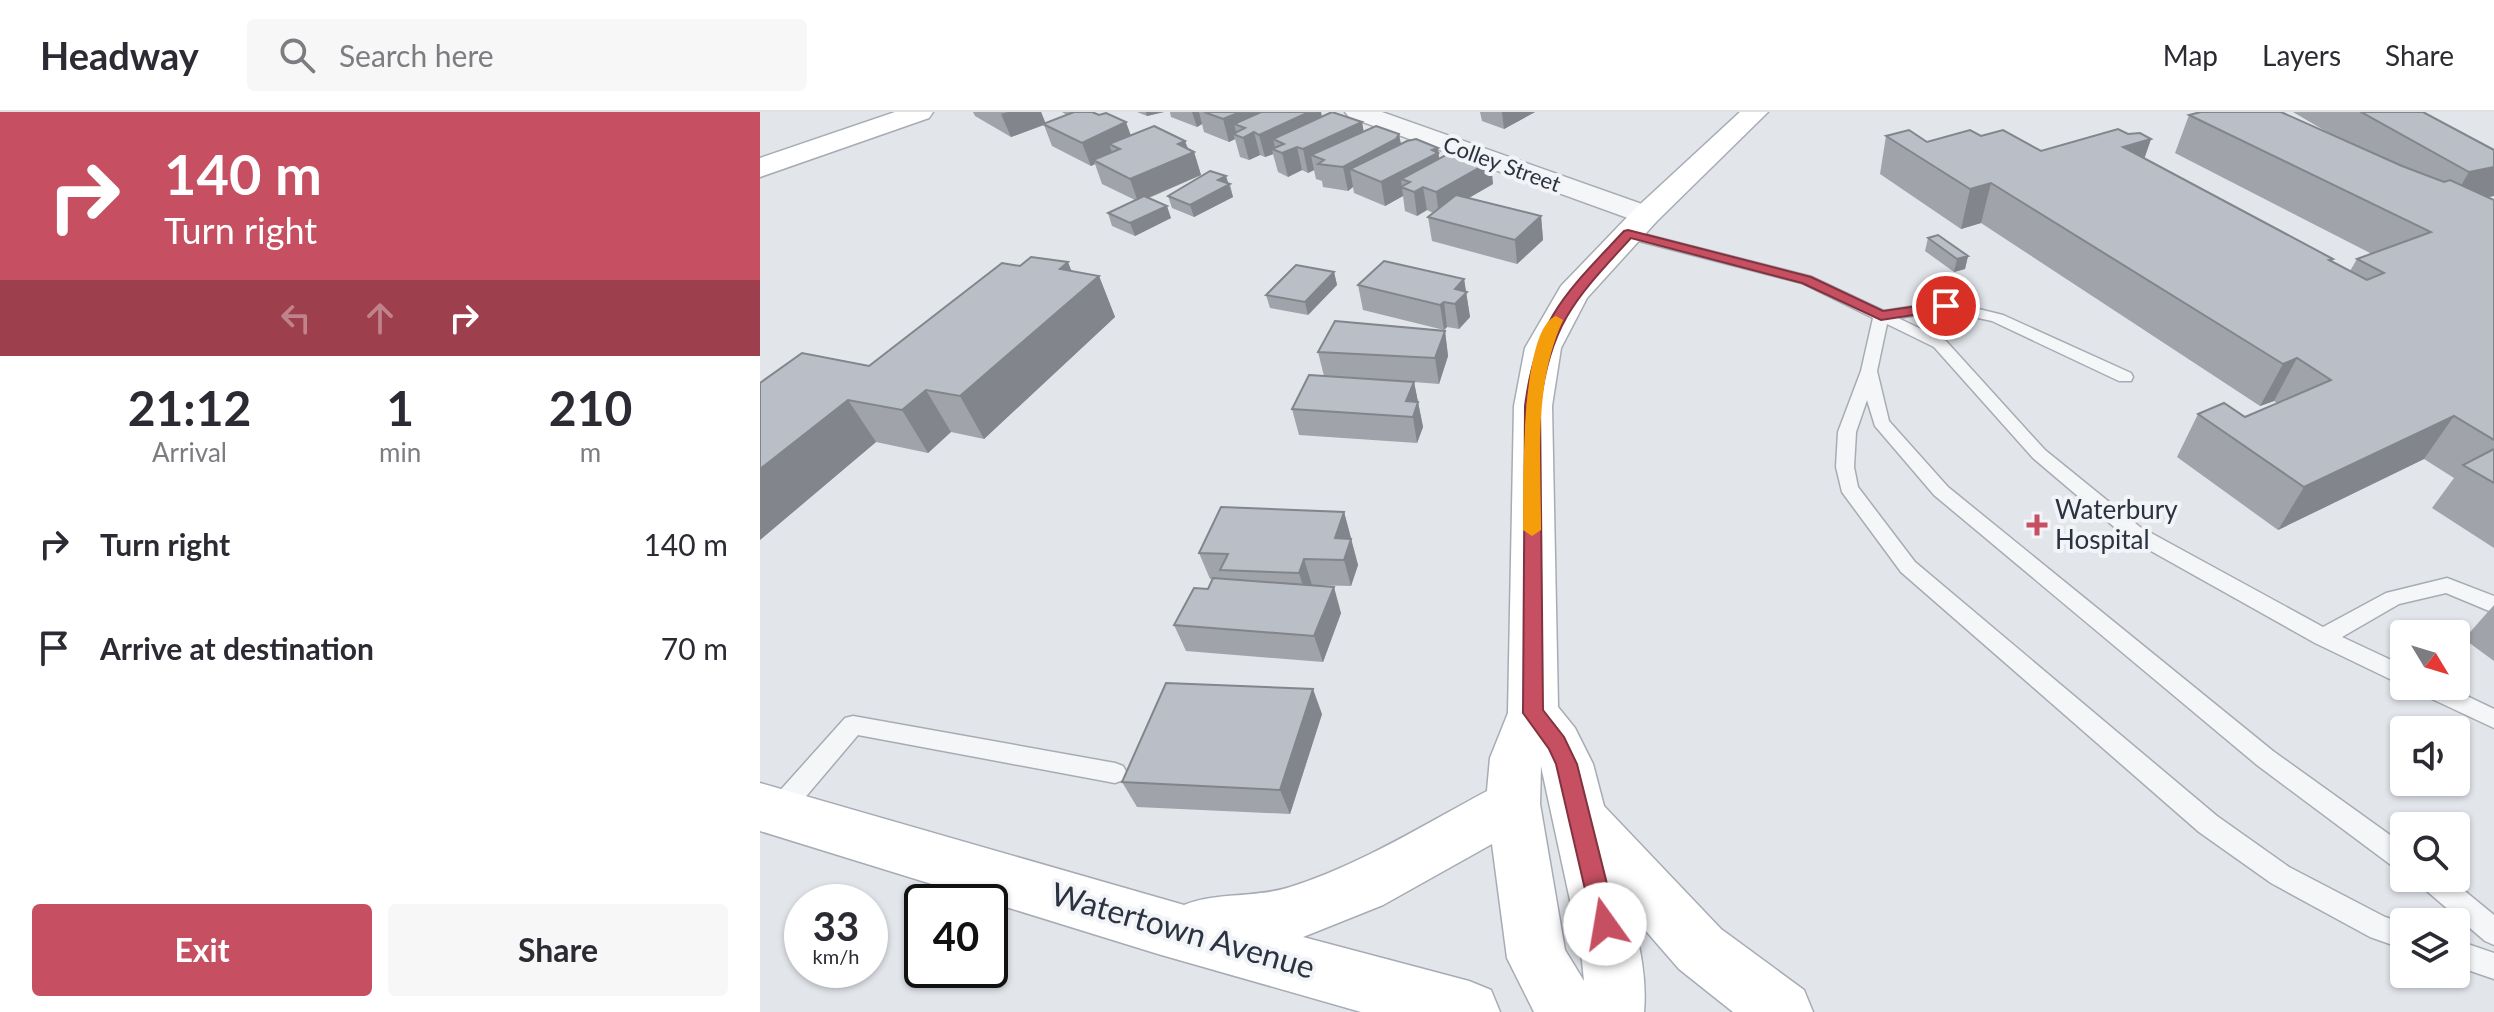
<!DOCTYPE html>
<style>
:root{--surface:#fff;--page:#f7f7f7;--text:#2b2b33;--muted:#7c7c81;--line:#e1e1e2;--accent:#c64f61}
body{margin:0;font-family:Lato,sans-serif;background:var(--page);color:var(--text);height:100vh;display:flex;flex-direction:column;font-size:30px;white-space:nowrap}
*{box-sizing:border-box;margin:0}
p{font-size:26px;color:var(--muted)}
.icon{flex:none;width:44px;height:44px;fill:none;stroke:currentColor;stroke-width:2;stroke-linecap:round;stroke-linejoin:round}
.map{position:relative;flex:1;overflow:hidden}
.panel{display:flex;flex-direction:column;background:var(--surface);width:760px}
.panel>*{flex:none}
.guide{background:#c64f61;color:#fff;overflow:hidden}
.needle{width:52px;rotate:128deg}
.fabs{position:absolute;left:1630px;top:508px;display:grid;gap:16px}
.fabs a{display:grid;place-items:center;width:80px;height:80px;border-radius:8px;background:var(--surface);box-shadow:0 2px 6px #0004;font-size:40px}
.speed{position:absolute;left:24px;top:772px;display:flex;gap:16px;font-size:40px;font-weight:700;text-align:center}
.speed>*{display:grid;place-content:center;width:104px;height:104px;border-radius:50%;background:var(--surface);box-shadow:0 2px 6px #0004;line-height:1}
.speed small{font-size:20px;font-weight:400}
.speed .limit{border:4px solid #111;border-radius:12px;background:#fff;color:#111}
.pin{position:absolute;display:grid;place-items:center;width:68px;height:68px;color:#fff;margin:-34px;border:4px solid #fff;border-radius:50%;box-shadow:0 2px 8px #0007}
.me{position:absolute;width:88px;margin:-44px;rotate:347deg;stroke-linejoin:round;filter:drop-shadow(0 0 6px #0008)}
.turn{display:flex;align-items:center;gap:28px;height:168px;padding:0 32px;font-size:36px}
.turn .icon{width:104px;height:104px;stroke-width:2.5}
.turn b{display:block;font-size:56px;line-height:68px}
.lanes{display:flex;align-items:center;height:76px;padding:0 32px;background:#0003;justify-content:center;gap:40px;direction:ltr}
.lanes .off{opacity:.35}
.eta{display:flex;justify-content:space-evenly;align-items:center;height:136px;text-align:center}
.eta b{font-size:48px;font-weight:700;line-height:56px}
.primary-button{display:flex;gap:16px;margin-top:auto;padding:16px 32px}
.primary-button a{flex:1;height:92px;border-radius:8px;background:var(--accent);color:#fff;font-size:32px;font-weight:700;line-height:92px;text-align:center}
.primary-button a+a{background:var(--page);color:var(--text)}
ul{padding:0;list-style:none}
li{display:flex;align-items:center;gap:24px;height:104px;padding:0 32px}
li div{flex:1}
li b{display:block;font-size:30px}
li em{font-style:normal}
header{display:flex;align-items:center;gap:48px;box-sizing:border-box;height:112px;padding:0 40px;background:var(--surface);border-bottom:2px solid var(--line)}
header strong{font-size:38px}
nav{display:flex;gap:44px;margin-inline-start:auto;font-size:28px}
.search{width:560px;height:72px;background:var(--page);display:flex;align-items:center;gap:20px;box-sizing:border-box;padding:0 28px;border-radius:8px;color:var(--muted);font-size:30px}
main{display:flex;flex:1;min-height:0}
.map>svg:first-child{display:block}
</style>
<header>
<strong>Headway</strong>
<div class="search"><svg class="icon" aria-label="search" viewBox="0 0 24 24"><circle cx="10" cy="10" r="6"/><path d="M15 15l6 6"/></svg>Search here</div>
<nav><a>Map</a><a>Layers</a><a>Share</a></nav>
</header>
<main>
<section class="panel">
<div class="guide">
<div class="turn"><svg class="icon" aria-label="right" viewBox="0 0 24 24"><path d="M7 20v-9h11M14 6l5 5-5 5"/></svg><div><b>140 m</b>Turn right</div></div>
<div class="lanes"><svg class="icon off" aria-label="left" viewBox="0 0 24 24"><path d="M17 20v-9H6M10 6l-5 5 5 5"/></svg><svg class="icon off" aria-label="ahead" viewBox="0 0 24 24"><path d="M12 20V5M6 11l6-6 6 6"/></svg><svg class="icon" aria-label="right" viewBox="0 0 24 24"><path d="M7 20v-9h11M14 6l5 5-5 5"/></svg></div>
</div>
<div class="eta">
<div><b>21:12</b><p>Arrival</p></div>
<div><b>1</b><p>min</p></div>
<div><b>210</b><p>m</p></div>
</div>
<ul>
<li><svg class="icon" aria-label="right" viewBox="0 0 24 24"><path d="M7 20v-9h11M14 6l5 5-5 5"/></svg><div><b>Turn right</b></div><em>140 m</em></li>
<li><svg class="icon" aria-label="arrive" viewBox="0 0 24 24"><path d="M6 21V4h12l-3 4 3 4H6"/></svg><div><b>Arrive at destination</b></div><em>70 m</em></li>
</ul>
<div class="primary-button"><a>Exit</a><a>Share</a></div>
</section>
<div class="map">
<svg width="1734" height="900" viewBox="0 0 1734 900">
<rect width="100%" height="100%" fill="#e2e5ea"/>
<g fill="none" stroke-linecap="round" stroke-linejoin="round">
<g stroke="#a7acb4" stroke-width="3">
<g id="lane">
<polygon points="868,118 1052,165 1124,199 1186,189 1243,203 1371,261 1373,265 1371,269 1359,269 1232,209 1186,199 1138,206 1186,229 1285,338 1380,415 1563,515 1626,481 1687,466 1734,484 1734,501 1686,481 1639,492 1582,525 1644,554 1644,573 1636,570 1555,531 1366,425 1273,346 1174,235 1127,212 1117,259 1129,309 1188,375 1513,639 1644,733 1644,760 1635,756 1497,653 1174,383 1115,314 1107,288 1096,320 1094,355 1098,375 1155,450 1457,704 1529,755 1625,805 1644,811 1644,837 1610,825 1511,771 1439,720 1141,460 1082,380 1076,355 1078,320 1101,259 1113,206 1042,171 863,125 863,119"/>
<polygon points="1654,574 1686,574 1734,597 1734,616 1657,580"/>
<polygon points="93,604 355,651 363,654 367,661 363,668 355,671 98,623 26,708 17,711 8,708 5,700 8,692 85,606"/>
<polygon points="1657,766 1689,766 1734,803 1734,833 1725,829 1661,774"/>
<polygon points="1696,828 1734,841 1734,867 1696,854"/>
</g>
</g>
<g stroke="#a7acb4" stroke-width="3">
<polygon id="street" points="585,0 622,0 896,97 900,103 896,109 886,112 876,109 589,5"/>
</g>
<g stroke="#a7acb4" stroke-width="3">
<g id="secondary">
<polygon points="135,0 173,0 169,6 0,65 0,46"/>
<path d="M980,0h28l-111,109 -70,77 -26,50 -9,58 6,301 17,21 18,36 11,42 117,123 83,61 9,22h-80l-54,-43 -47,-54c8,32 15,64 12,97h-110l-27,-54 -15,-114 -109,61 -80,32 166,44 22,9 9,22h-139l-203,-58 -398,-123v-48l424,122c32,-13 69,-7 103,-17 71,-22 135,-62 200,-97l3,-33 18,-45 6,-307 11,-58 36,-62 74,-77zM781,654l40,185 3,30 -19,-31 -25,-146z"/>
</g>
</g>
<use href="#lane" fill="#f5f6f8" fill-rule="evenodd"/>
<use href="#street" fill="#f5f6f8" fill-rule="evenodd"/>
<use href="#secondary" fill="#fff" fill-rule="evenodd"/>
</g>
<g fill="#a0a3aa">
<polygon points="213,0 281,0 285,11 307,3 302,0 332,0 371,23 425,29 428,36 434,40 441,63 389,86 411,106 375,124 352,114 348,101 375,88 342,72 335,52 331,54 292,34 284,13 251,25 215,4"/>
<polygon points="377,0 404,0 387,4"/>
<polygon points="410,0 561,0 562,5 602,10 603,19 639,22 641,32 678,36 679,46 733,72 709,86 781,104 783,128 757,152 672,129 668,105 673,101 667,98 657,104 645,99 643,84 625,94 594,81 593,75 588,79 563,75 562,69 556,67 554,58 548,61 542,58 528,65 518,60 513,42 505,45 500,43 489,48 480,45 475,27 469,30 444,20 442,12 437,15 411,5"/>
<polygon points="720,0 775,0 744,17 722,9"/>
<polygon points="1533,0 1663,0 1734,84 1728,85 1734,88 1734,436 1672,396 1694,366 1664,347 1518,418 1417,345 1438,302 1485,305 1517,291 1514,289 1500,294 1221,111 1201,117 1120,62 1126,24 1167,30 1221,24 1281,39 1368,22 1391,27 1384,47 1573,147 1572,150 1590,159 1597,147 1612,142 1415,41 1429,3 1572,23"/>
<polygon points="468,72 470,72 473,85 434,105 412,96 408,84"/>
<polygon points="1168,126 1208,144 1205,157 1194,160 1165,139"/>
<polygon points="260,154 339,164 355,205 224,327 191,320 168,341 116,330 0,428 109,254"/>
<polygon points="574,160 577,173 548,203 510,196 506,183"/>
<polygon points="704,167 710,205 699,217 687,215 684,218 603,198 598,173"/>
<polygon points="685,219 688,244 679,272 654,270 663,315 657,331 539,323 532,297 564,264 558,240"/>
<polygon points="584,400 598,453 591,474 552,473 581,501 563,550 426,539 414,513 448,477 453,467 450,467 439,441"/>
<polygon points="1734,493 1734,549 1704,527"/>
<polygon points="562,602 530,702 377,695 362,670"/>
</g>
<g fill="#82858b">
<polygon points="248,0 281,0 286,12 251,25 241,2"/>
<polygon points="386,0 404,0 387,4"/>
<polygon points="432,0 439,0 442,12 437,15"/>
<polygon points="480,0 526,0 485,16 474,12 477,23 473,22 475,27 469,30 463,7"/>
<polygon points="549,0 561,0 564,17 524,32 513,27 516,39 512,37 513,42 505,45 499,23"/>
<polygon points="742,0 775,0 744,17"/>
<polygon points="366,10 374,32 360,37 349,32 353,43 333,48 335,52 331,54 322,31"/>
<polygon points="602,10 606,32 551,43 554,58 548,61 543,37"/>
<polygon points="494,20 500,43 489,48 483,26"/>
<polygon points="639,22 643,45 590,57 593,75 588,79 583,55"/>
<polygon points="1391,27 1378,65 1363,35"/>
<polygon points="425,29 429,42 434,40 441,63 378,90 370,67 418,32"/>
<polygon points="537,35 542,58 528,65 522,41"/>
<polygon points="678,36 681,64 650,70 641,67 643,84 625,94 621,70"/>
<polygon points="731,49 733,72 679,103 676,80"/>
<polygon points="1734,55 1734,84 1690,92 1709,60"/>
<polygon points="466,64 473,85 434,105 430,93 458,68"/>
<polygon points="1231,71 1221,111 1201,117 1210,77"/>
<polygon points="663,75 667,98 657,104 654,80"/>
<polygon points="407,94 411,106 375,124 370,111"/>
<polygon points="781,104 783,128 757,152 755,128"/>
<polygon points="1208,144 1205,157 1194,160 1197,147"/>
<polygon points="308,150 320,180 339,164 355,205 224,327 200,284 300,157"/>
<polygon points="574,160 577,173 548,203 545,190"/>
<polygon points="704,167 710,205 699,217 695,192 695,177"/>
<polygon points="684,190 687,215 684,218 680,193"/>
<polygon points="685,219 688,244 679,272 675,246"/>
<polygon points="1537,246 1514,289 1500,294 1523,252"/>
<polygon points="654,270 663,315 657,331 653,305 646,289"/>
<polygon points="166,278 191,320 168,341 142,298"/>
<polygon points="88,288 116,330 0,428 0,357"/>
<polygon points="1694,304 1664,347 1518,418 1544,375"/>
<polygon points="584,400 591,426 584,448 575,426"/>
<polygon points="591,427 598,453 591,474 584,448"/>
<polygon points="544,447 552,473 547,487 539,461"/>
<polygon points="574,475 581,501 563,550 554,524"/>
<polygon points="553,577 562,602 530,702 520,678"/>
</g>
<g fill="#babec6" stroke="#82858b" stroke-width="2">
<polygon points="314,0 332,0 339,3 346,1 366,10 322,31 283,12"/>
<polygon points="444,0 480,0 463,7"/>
<polygon points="501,0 549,0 499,23 494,20 483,26 473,22 485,16 474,12"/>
<polygon points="572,0 602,10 543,37 537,35 522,41 512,37 524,32 513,27"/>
<polygon points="1441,0 1521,0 1642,54 1684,70 1690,68 1734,88 1734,328 1694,304 1544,375 1438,302 1464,291 1485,305 1571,268 1537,246 1523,252 1231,71 1210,77 1126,24 1149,18 1167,30 1210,18 1221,24 1243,18 1281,39 1358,17 1368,22 1380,21 1391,27 1363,35 1573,147 1569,148 1607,168 1624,161 1597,147 1671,120 1429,3"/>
<polygon points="1601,0 1663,0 1734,38 1734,55 1709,60"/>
<polygon points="394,14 425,29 418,32 434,40 370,67 333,48 360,37 349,32"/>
<polygon points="616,14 639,22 636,27 583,55 558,52 564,48 551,43"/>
<polygon points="656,27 678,36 672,38 678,41 621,70 590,57 647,29"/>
<polygon points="697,37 731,49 676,80 663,75 654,80 641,75 650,70 641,67"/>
<polygon points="450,59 466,64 458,68 470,72 430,93 408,84"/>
<polygon points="696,83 781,104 755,128 668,105"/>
<polygon points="384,84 407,94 370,111 348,101"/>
<polygon points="1178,123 1208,144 1197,147 1168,126"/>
<polygon points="271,145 308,150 300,157 339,164 200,284 166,278 142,298 88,288 0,357 0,271 42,241 109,254 242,151 260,154"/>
<polygon points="624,149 704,167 695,177 707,180 695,192 684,190 680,193 598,173"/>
<polygon points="536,153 574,160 545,190 506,183"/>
<polygon points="575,209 685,219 675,246 558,240"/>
<polygon points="549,263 654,270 646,289 658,290 653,305 532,297"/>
<polygon points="1734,337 1734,371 1703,353"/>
<polygon points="461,395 584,400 575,426 591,427 584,448 544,447 539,461 460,458 468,442 439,441"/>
<polygon points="453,466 574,475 554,524 414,513 434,476 448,477"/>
<polygon points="406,571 553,577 520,678 362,670"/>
</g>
<path fill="#c64f61" stroke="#81333f" stroke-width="2" d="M868,118l183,47 72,34 63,-9 7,4 -7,4 -65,10 -79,-37 -171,-45c-54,59 -81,85 -91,168l3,304 21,27 13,27 40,160 -4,8 -8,4 -9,-4 -3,-8 -37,-160 -7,-15 -26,-36 2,-307c11,-88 41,-113 99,-175z"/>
<path fill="#f59e0b" d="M796,204l7,4c-30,66 -22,139 -22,210l-9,6 -9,-6c1,-37 -4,-200 33,-214z"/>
<path fill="#c64f61" stroke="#f2f4f7" stroke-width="3" d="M1273 401h8v8h8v8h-8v8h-8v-8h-8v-8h8z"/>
<g text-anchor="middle" stroke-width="8" stroke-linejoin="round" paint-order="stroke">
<g font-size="22" fill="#2b3341" stroke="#f2f4f7">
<text transform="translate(742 52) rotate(20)" y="8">Colley Street</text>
</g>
<g font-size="26" fill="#2b3341" stroke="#f2f4f7" text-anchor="start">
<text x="1295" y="407">Waterbury<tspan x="1295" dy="30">Hospital</tspan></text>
</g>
<g font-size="32" fill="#2b3341" stroke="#f2f4f7">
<text transform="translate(423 819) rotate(16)" y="11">Watertown Avenue</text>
</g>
</g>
</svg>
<div class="fabs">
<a><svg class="needle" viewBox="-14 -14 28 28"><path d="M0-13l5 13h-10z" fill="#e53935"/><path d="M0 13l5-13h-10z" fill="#7c7c81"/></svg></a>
<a><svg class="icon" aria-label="sound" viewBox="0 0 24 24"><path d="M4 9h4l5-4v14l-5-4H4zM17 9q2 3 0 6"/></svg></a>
<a><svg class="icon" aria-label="search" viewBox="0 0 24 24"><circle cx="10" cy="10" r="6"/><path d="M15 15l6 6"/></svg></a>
<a><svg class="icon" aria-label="layers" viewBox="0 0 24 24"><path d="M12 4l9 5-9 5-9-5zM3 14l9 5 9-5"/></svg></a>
</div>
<div class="speed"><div>33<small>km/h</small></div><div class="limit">40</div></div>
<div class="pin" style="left:1186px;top:194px;background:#d93025"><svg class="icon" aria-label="arrive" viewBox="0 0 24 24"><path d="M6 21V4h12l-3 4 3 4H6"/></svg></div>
<svg class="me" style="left:845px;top:812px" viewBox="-20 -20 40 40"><circle r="19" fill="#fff"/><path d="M0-13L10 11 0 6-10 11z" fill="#c64f61"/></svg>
</div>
</main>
